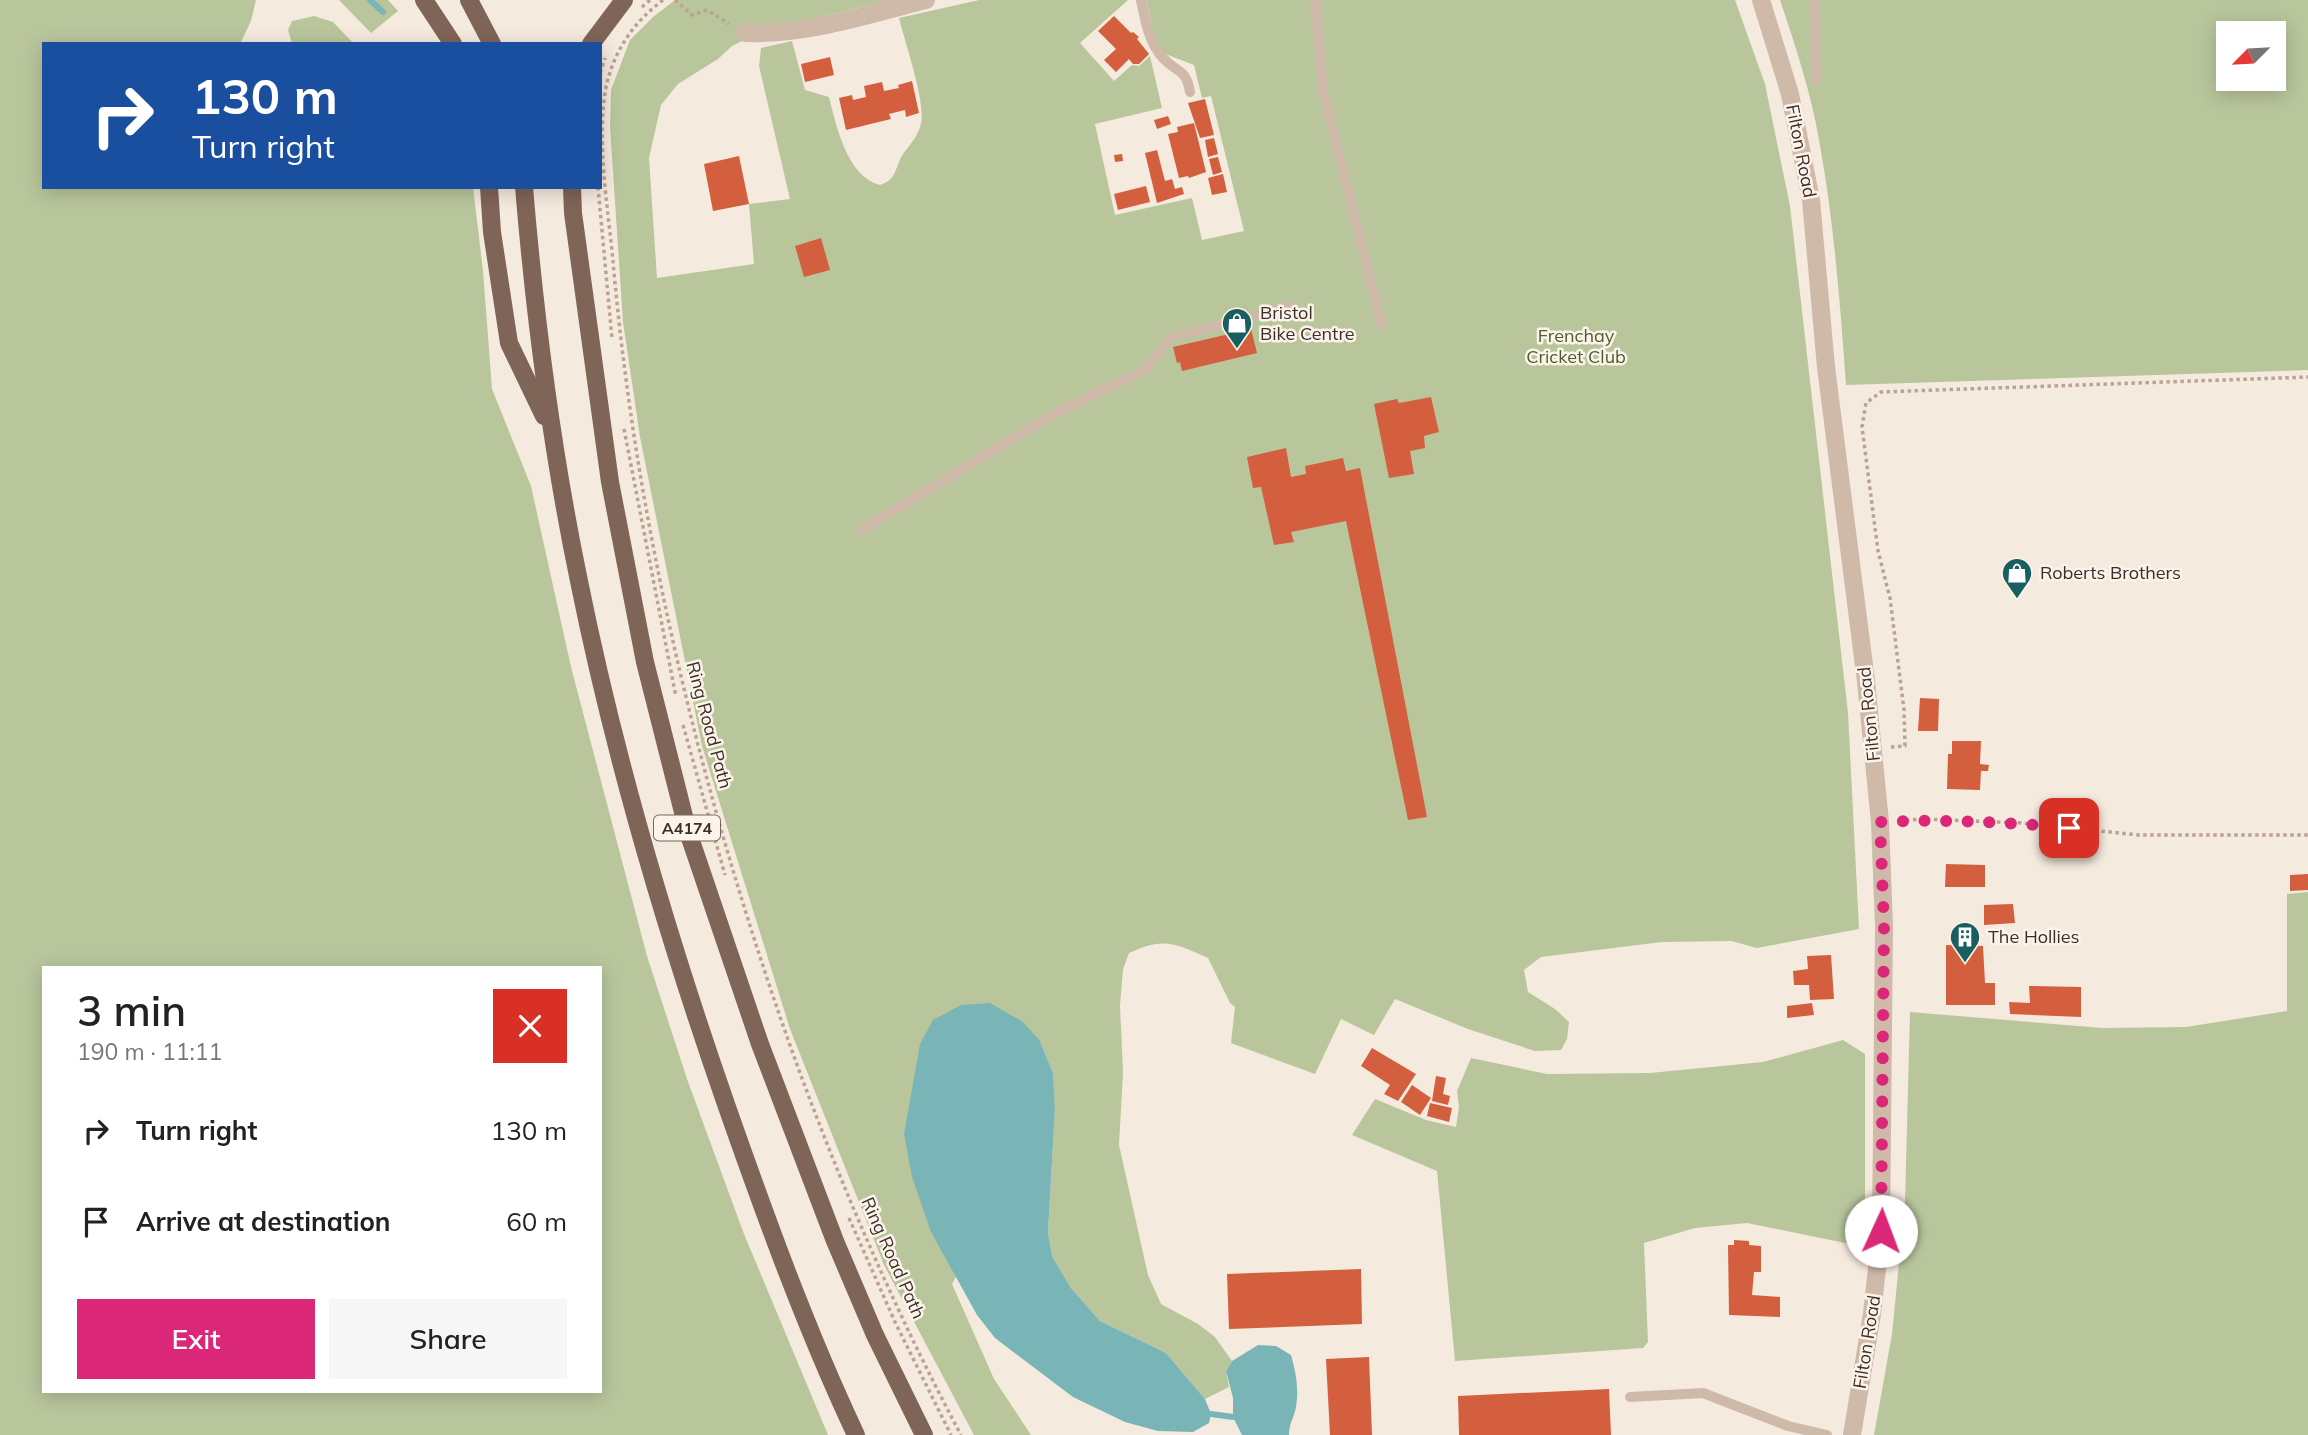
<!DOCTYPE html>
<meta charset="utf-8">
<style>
:root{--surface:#fff;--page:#f6f6f6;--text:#222;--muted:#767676;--accent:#db2777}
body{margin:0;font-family:Mulish,sans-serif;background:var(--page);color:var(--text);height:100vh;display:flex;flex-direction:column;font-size:26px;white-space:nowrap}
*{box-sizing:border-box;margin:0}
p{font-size:23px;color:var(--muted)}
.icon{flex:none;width:38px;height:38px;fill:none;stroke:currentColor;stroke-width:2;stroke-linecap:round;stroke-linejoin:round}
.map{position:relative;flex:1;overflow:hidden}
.details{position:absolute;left:42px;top:966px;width:560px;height:427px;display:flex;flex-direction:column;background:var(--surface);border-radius:0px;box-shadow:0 4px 18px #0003}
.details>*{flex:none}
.banner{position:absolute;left:42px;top:42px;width:560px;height:147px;border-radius:0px;box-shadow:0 4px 18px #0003;background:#1a4fa0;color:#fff;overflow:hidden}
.needle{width:46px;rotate:246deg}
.controls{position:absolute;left:2216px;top:21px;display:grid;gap:14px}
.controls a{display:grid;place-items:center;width:70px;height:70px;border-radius:0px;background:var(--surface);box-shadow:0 4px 18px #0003;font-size:35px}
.pin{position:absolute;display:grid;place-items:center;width:60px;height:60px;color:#fff;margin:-30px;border-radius:14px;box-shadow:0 4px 10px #0006}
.me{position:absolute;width:77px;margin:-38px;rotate:2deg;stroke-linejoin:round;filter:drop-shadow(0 0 5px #0008)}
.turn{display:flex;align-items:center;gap:24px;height:147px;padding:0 35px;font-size:32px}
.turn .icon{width:91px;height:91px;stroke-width:2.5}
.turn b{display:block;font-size:49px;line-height:60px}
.round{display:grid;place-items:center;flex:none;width:74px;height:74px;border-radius:0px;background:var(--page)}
.summary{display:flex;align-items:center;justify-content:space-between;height:119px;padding:0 35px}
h1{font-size:42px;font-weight:600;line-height:52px}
.action{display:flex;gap:14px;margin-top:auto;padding:14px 35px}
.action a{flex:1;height:80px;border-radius:0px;background:var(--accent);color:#fff;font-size:28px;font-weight:600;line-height:80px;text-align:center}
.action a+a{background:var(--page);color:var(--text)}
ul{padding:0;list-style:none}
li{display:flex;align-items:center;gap:21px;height:91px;padding:0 35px}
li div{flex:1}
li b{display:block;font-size:26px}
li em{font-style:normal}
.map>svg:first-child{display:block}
</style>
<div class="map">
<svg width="2308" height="1435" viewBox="0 0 2308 1435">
<rect width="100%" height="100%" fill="#f5eade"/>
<g fill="#b9c69c" fill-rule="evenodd">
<path d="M0,0h256l-5,21 -11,23h-196v143h429l10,84 9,118 39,97 40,181 76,289 40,123 57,155 84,201h-828zM44,968h556v423h-556z"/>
<polygon points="339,0 388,0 398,11 371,33"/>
<path d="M675,0h217l-87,21 -29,3 -44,22 -14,13 -40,25 -17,21 -12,53 8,120 97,-14 -5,-60 41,-5 -31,-133 2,-18 31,-7 13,49 24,7c7,28 18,80 51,88 14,-5 14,-11 19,-23 5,-13 17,-20 22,-38 5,-22 -16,-81 -22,-106l80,-18h149l-48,43 34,38 18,-16 7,1 11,-10 12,52 -67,16 20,91 77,-17 10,42 42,-9 -33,-135 -9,2 -8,-33 -31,-12 -8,-13 -9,-40h589l30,84 25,122 58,507 11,216 -102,19 -26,-7 -69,1 -121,15 -17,13 4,22 27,17 14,13 -2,17 -6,11 -26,1 -67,-22 -73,-30 -21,36 -33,-16 -26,55 -84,-31 4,-36 -5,-4 -22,-45c-34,-15 -44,-21 -79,-5l-6,16 -3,37 3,66 -4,73 29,130 13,29 37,20 17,13 17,24 -6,10 3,16 -24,12 -39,-46 -66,-32 -29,-33 -19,-32 -4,-24 7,-124 -2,-35 -13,-32 -109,191 26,43 -5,9 42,95 37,56h-57l-90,-170 -94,-236 -88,-283 -62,-309 -17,-115 -13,-195 1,-37 19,-50 23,-23z"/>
<path d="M1780,0h528v370l-462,15c-6,-82 -12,-164 -27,-245 -8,-48 -24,-95 -39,-140zM2228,33h45v46h-45z"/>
<polygon points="314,16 333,22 354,44 292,44 288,30 292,21"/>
<polygon points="2308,892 2308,1435 1874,1435 1892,1334 1905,1203 1910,1012 2102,1028 2186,1027 2287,1011 2287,894"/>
<polygon points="1843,1040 1865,1054 1865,1211 1860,1246 1747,1223 1695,1228 1644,1243 1648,1342 1643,1348 1455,1361 1437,1171 1352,1135 1375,1099 1426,1120 1456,1127 1459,1107 1457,1091 1471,1058 1547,1074 1650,1073 1763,1062"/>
</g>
<g fill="#79b5b6">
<polygon points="990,1003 1023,1022 1040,1041 1053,1073 1055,1108 1048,1232 1052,1256 1071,1288 1100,1321 1166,1353 1205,1399 1211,1414 1209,1423 1193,1432 1158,1431 1125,1422 1073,1397 995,1338 977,1315 931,1232 912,1177 904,1134 920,1044 933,1020 961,1005"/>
<path d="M1258,1345l18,1 15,9c5,18 8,33 5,52 -2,12 -7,15 -7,28h-47l-9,-18v-19l-7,-27 6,-10z"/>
</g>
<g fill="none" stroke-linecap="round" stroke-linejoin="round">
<g stroke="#79b5b6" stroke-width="6">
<polyline points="370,0 383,12"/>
<polyline points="1211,1414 1233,1417"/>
</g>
</g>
<g fill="#d35f3e">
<polygon points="1114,16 1131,33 1133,32 1139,37 1137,39 1149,54 1139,64 1133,64 1129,59 1116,72 1104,60 1116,49 1098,31"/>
<polygon points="830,57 834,75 805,82 801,64"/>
<polygon points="912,81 919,113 906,117 905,110 889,114 891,119 846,130 839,98 852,95 853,100 866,97 864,86 882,82 884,91 899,88 898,85"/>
<polygon points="1205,99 1214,135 1200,138 1188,103"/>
<polygon points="1168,116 1171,124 1157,129 1154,120"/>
<polygon points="1194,123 1206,172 1189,178 1188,176 1179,178 1168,134 1178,132 1177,127"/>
<polygon points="1214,138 1218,154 1208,157 1205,140"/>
<polygon points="1157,150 1165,181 1172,179 1175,189 1182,187 1184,194 1157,203 1145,153"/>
<polygon points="1122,154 1123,161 1115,162 1114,155"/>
<polygon points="739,156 749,204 713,211 704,164"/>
<polygon points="1218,157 1222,172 1213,175 1209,159"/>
<polygon points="1223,174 1227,192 1212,195 1208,178"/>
<polygon points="1146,186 1150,202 1118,210 1114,194"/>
<polygon points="821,238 830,270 804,277 795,246"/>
<polygon points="1251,329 1257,353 1182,371 1180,362 1177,363 1173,347"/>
<polygon points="1431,397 1439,432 1424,436 1425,448 1410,451 1414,474 1389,478 1374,404 1397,399 1399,403"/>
<polygon points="1286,448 1291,477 1306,474 1305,466 1343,458 1346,471 1360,468 1427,817 1408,820 1346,521 1291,532 1294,542 1274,545 1261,487 1253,488 1247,457"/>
<polygon points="1920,698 1939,699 1938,731 1918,731"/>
<polygon points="1952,741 1981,741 1980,764 1989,765 1988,771 1981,771 1980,790 1947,789 1948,754 1952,754"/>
<polygon points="1946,864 1985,865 1985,887 1945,887"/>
<polygon points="2308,874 2308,890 2290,891 2290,875"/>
<polygon points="2013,904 2015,923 1984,925 1984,905"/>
<polygon points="1946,945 1983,946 1985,983 1995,983 1995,1005 1946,1005"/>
<polygon points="1831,955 1834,999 1810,1000 1809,985 1794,985 1793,971 1808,969 1807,956"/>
<polygon points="2029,986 2081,987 2081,1017 2010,1014 2009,1002 2030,1003"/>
<polygon points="1812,1003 1814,1015 1787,1018 1787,1006"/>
<polygon points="1372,1048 1416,1074 1398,1101 1384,1094 1390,1085 1361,1066"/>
<polygon points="1436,1076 1446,1078 1443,1094 1450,1096 1448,1105 1432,1101"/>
<polygon points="1412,1085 1431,1098 1420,1115 1401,1102"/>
<polygon points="1430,1103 1452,1108 1449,1122 1427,1116"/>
<polygon points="1734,1240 1749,1241 1749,1245 1761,1246 1761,1272 1754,1272 1752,1295 1780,1297 1780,1317 1729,1315 1728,1245 1734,1245"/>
<polygon points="1361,1269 1362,1324 1229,1329 1227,1274"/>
<polygon points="1369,1357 1372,1435 1330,1435 1326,1359"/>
<polygon points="1609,1389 1611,1435 1459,1435 1458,1396"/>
</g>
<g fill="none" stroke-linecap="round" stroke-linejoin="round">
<g stroke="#bba392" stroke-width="3.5" stroke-dasharray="3.5 3.5" stroke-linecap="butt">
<path d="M663,0c-29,22 -49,50 -57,87 -10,54 2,120 7,174 22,252 81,502 162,741 49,145 114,298 186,433"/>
<polyline points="675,0 692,15 707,10 729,24"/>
<polyline points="642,7 650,0"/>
<polyline points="600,73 605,58"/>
<polyline points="598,187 612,339"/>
<polyline points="624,429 676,697"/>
<polyline points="683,725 725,875"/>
<polyline points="1891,747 1905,746 1904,710 1890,598 1878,551 1862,427 1866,403 1881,392 2308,377"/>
<polyline points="1899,821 1923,819 2022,823 2139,835 2308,835"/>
<polyline points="849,1218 895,1322 951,1435"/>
</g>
<g stroke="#cfb9a8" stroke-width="10">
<path d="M1141,0c4,20 8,43 22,58 15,16 23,10 27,34"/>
<polyline points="1315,0 1323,90 1382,325"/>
<polyline points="1815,0 1816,81"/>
<polyline points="862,530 1054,414 1146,369 1170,338 1292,306"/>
<polyline points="1630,1397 1703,1393 1788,1426 1827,1435"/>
</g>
<g stroke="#cfb9a8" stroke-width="18">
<polyline points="1761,0 1790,94 1811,200 1826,367 1866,681 1880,822 1884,925 1881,1232 1872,1314 1852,1435"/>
<path d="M745,33c62,2 121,-18 181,-33"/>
</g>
<g stroke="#7f6458" stroke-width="18">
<polyline points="424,0 453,44"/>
<polyline points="469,0 492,44"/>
<polyline points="591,44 624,0"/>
<polyline points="489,187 492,232 509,343 544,416"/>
<path d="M524,187c11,132 28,264 55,394 36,179 88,354 148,526 39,111 79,222 129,328"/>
<polyline points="572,187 573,213 610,482 645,662 688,832 760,1044 835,1241 875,1335 924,1435"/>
</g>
</g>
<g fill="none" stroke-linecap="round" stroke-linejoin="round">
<path stroke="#db2777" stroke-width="12" stroke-dasharray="0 21.6" d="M1881,1231l3,-306 -4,-103c63,-3 126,0 189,6"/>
</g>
<defs>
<g id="shop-pin" transform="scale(1.575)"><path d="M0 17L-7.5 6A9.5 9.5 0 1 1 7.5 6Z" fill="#195f62" stroke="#fcf4eb"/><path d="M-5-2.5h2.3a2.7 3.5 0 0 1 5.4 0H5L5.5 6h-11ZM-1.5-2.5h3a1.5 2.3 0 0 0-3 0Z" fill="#fff"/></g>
<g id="building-pin" transform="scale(1.575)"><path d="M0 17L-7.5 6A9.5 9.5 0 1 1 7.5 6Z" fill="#195f62" stroke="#fcf4eb"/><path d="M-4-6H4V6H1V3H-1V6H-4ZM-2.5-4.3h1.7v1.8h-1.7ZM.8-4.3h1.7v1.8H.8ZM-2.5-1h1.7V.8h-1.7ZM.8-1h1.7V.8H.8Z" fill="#fff"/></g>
</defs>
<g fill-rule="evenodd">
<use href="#shop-pin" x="1237" y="323"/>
<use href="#shop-pin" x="2017" y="573"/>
<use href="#building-pin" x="1965" y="937"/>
</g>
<g text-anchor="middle" stroke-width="5" stroke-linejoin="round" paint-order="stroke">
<rect fill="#fcf4eb" stroke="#756963" stroke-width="2" x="654" y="815.5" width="66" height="25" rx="5"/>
<g font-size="16" font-weight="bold" fill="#3b2e29">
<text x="687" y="834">A4174</text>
</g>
<g font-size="18" fill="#3b2e29" stroke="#fcf4eb">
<text transform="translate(1801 151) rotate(79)" y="6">Filton Road</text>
<text transform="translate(1869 714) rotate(-96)" y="6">Filton Road</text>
<text transform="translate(709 725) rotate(75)" y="6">Ring Road Path</text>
<text transform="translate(893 1258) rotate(66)" y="6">Ring Road Path</text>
<text transform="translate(1867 1342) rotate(-81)" y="6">Filton Road</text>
</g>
<g font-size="18" fill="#3b2e29" stroke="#fcf4eb" text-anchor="start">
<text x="1260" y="319">Bristol<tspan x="1260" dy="21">Bike Centre</tspan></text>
<text x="2040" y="579">Roberts Brothers</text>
<text x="1988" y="943">The Hollies</text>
</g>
<g font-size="18" fill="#4b5d2a" stroke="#fcf4eb">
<text x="1576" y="342">Frenchay<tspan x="1576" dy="21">Cricket Club</tspan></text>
</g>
</g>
</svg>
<div class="controls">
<a><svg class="needle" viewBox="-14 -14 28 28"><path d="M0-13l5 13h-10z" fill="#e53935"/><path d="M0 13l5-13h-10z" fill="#767676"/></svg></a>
</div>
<div class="pin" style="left:2069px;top:828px;background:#d93025"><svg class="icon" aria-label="arrive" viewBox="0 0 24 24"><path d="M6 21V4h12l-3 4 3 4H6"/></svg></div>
<svg class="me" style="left:1881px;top:1231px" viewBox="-20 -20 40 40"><circle r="19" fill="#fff"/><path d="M0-13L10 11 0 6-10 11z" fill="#db2777"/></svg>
<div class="banner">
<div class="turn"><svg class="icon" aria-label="right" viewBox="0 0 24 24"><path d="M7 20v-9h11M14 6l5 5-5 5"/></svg><div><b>130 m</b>Turn right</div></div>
</div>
<section class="details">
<div class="summary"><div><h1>3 min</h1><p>190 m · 11:11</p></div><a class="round" style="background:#d93025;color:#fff"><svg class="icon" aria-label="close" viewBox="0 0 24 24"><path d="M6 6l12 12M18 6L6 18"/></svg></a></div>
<ul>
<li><svg class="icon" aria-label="right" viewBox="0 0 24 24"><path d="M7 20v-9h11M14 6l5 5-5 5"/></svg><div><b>Turn right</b></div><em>130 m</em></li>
<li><svg class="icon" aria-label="arrive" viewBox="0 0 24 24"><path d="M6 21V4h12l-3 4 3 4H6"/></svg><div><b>Arrive at destination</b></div><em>60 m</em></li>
</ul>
<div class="action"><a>Exit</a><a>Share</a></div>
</section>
</div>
